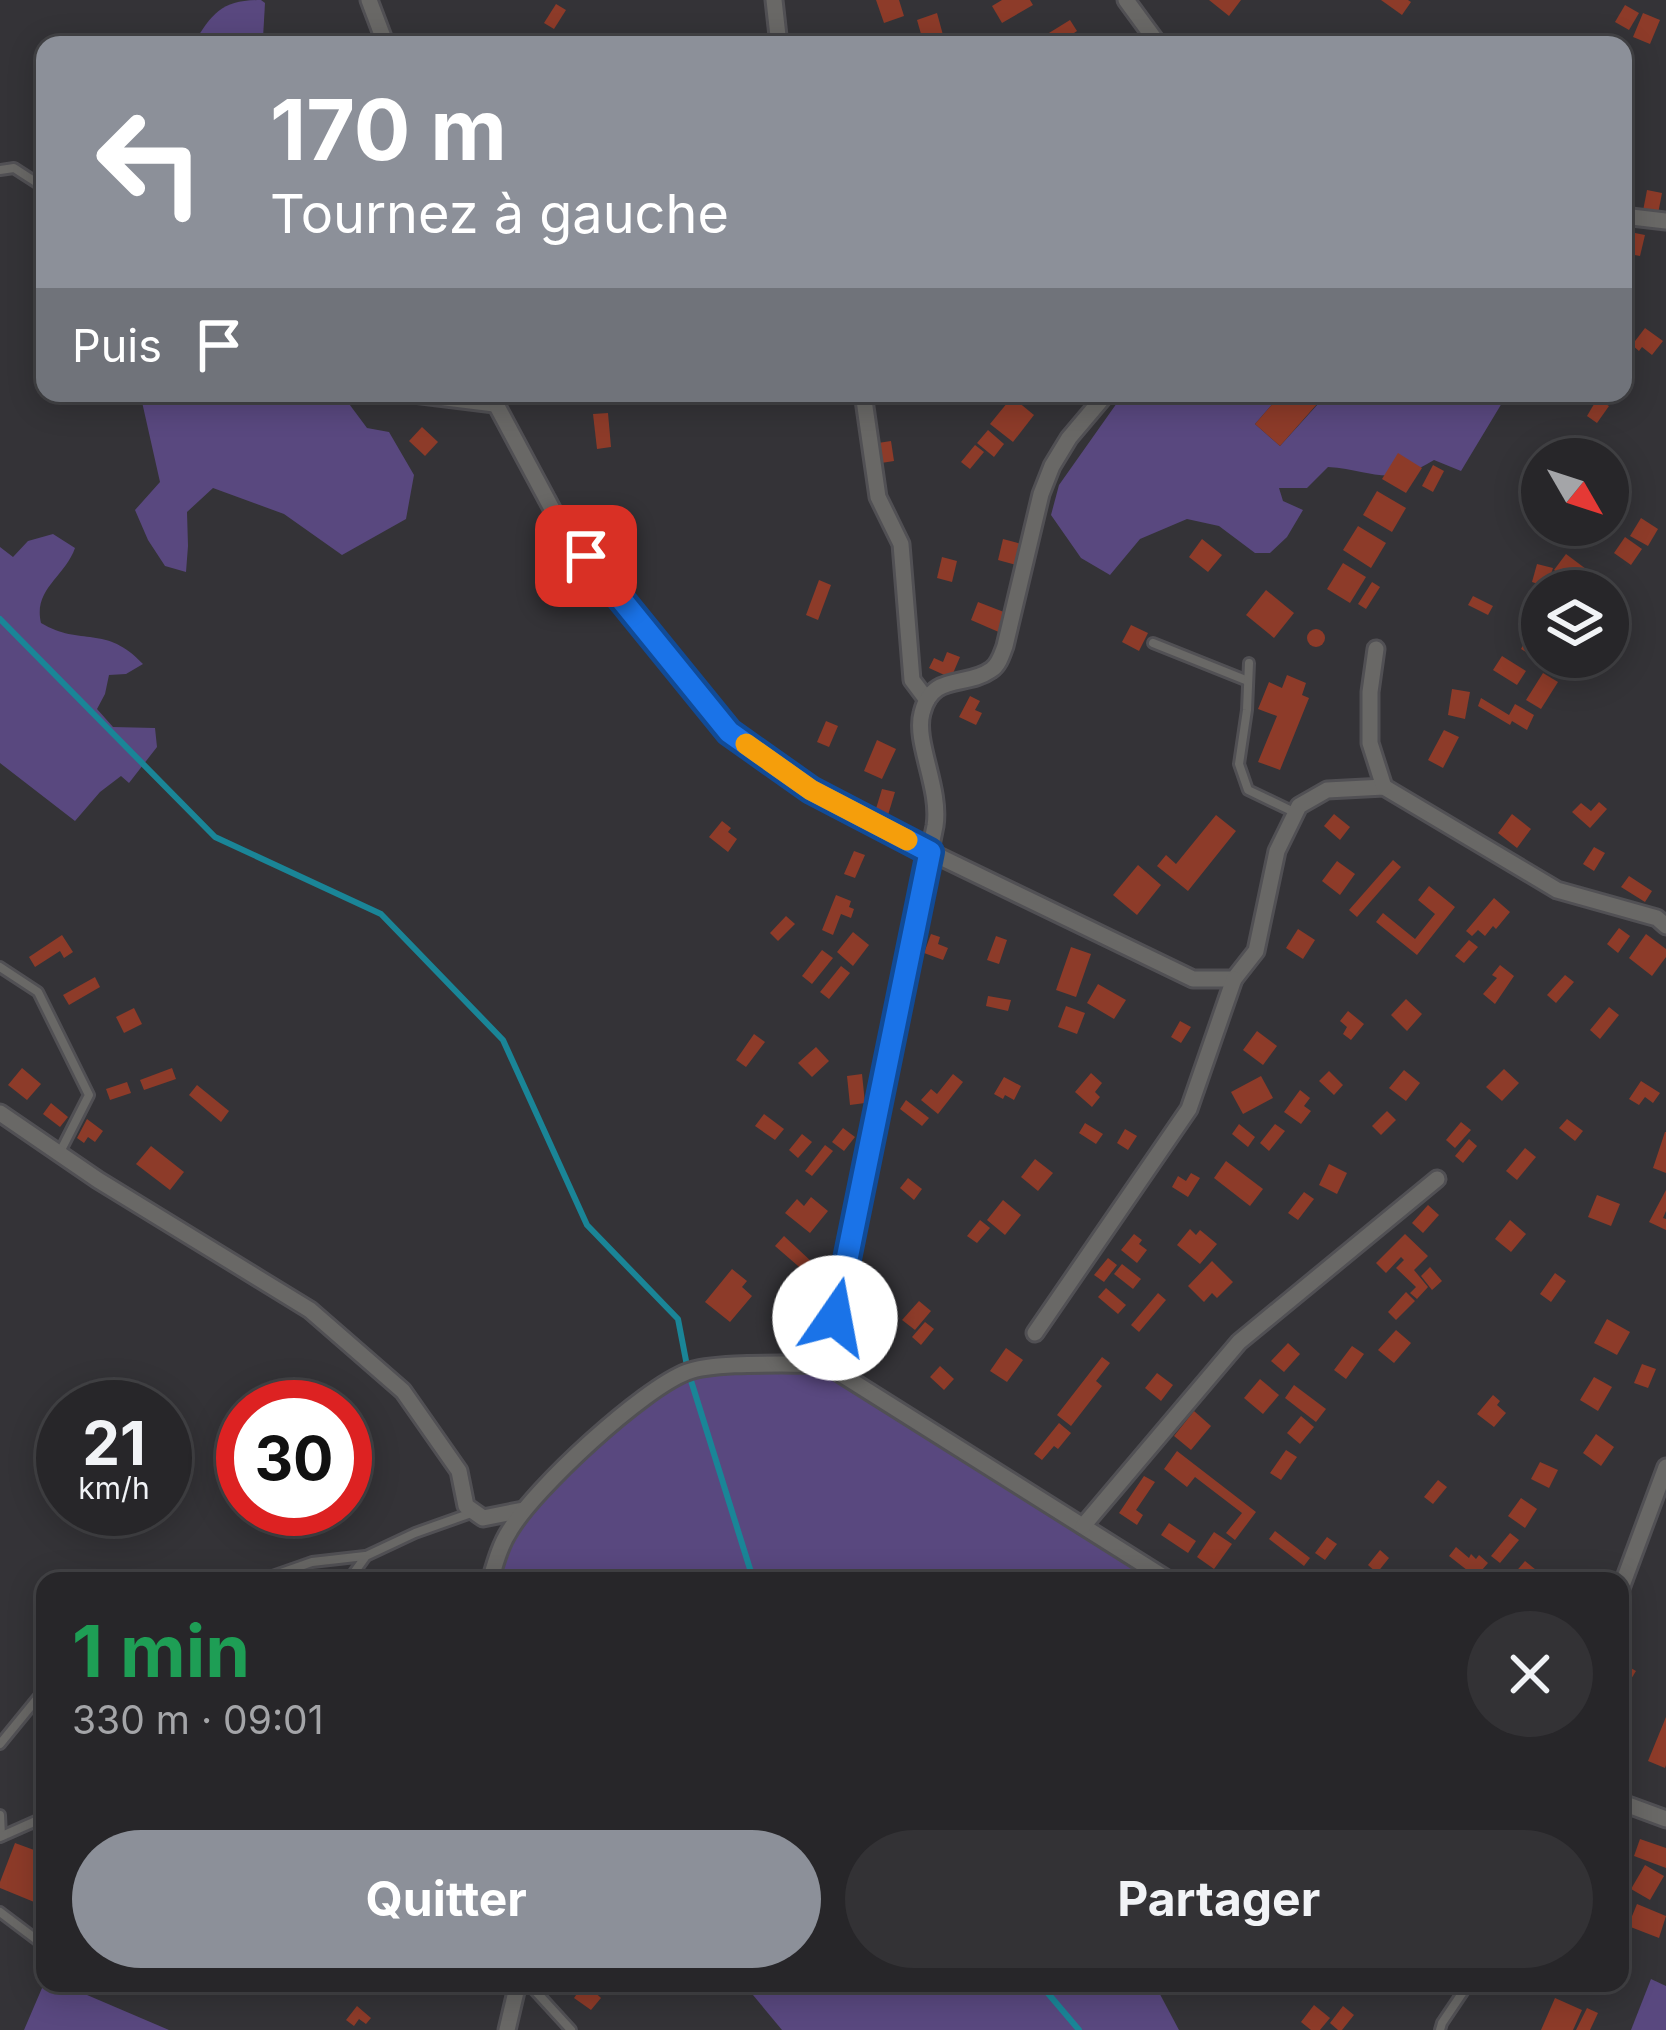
<!DOCTYPE html>
<html lang="fr">
<meta charset="utf-8">
<style>
:root{--surface:#272629;--page:#333235;--text:#f1f3f6;--muted:#a4a5a8;--line:#434346;--accent:#8c9099}
body{margin:0;font-family:Inter,sans-serif;background:var(--page);color:var(--text);height:100vh;display:flex;flex-direction:column;font-size:45px;white-space:nowrap}
*{box-sizing:border-box;margin:0}
p{font-size:39px;color:var(--muted)}
.icon{flex:none;width:66px;height:66px;fill:none;stroke:currentColor;stroke-width:2;stroke-linecap:round;stroke-linejoin:round}
.map{position:relative;flex:1;overflow:hidden}
.details{position:absolute;left:36px;top:1572px;width:1593px;height:420px;display:flex;flex-direction:column;background:var(--surface);border-radius:24px;box-shadow:0 6px 30px #0003,0 0 0 3px var(--line)}
.details>*{flex:none}
.top-card{position:absolute;left:36px;top:36px;width:1596px;height:366px;border-radius:24px;box-shadow:0 6px 30px #0003,0 0 0 3px var(--line);background:#8c9099;color:#fff;overflow:hidden}
.needle{width:78px;rotate:129deg}
.fabs{position:absolute;left:1521px;top:438px;display:grid;gap:24px}
.fabs a{display:grid;place-items:center;width:108px;height:108px;border-radius:50%;background:var(--surface);box-shadow:0 6px 30px #0003,0 0 0 3px var(--line);font-size:60px}
.speed{position:absolute;left:36px;top:1380px;display:flex;gap:24px;font-size:60px;font-weight:700;text-align:center}
.speed>*{display:grid;place-content:center;width:156px;height:156px;border-radius:50%;background:var(--surface);box-shadow:0 6px 30px #0003,0 0 0 3px var(--line);line-height:1}
.speed small{font-size:30px;font-weight:400}
.speed .limit{border:18px solid #d22;background:#fff;color:#111}
.pin{position:absolute;display:grid;place-items:center;width:102px;height:102px;color:#fff;margin:-51px;border-radius:24px;box-shadow:0 6px 18px #0006}
.me{position:absolute;width:132px;margin:-66px;rotate:12deg;stroke-linejoin:round;filter:drop-shadow(0 0 9px #0008)}
.turn{display:flex;align-items:center;gap:42px;height:252px;padding:0 36px;font-size:54px}
.turn .icon{width:156px;height:156px;stroke-width:2.5}
.turn b{display:block;font-size:84px;line-height:102px}
.then{display:flex;align-items:center;height:114px;padding:0 36px;background:#0003;gap:24px;font-size:45px}
.round{display:grid;place-items:center;flex:none;width:126px;height:126px;border-radius:63px;background:var(--page)}
.summary{display:flex;align-items:center;justify-content:space-between;height:204px;padding:0 36px}
h1{font-size:72px;font-weight:700;line-height:90px;color:#1e9e55}
.primary-button{display:flex;gap:24px;margin-top:auto;padding:24px 36px}
.primary-button a{flex:1;height:138px;border-radius:72px;background:var(--accent);color:#fff;font-size:48px;font-weight:700;line-height:138px;text-align:center}
.primary-button a+a{background:var(--page);color:var(--text)}
.map>svg:first-child{display:block}
</style>
<div class="map">
<svg width="1666" height="2030" viewBox="0 0 1666 2030">
<rect width="100%" height="100%" fill="#343337"/>
<g fill="#59487f">
<path d="M261,0l4,3 -2,35 -8,7h-62c19,-33 30,-45 68,-45z"/>
<polygon points="140,393 195,393 197,396 223,396 225,393 341,393 367,428 389,432 414,475 406,519 342,555 284,514 213,488 187,512 188,546 186,572 165,566 148,540 135,510 160,482"/>
<path d="M1124,393h84l23,5 4,-5h47l-27,31 25,22 48,-53h105l7,6 6,-6h62l-47,78 -27,-11c-45,28 -61,10 -106,7l-21,21h-28l4,13 20,9 -16,27 -17,16h-15l-36,-27 -32,-7 -47,20 -30,36 -29,-17 -30,-43 8,-30z"/>
<path d="M53,534l22,14c-10,29 -42,41 -34,75 40,24 65,1 102,41l-17,10 -17,1 -4,19 -8,15 16,18 42,1 2,19 -28,36 -8,-7 -21,16 -25,29 -75,-58v-216l13,10 15,-16z"/>
<polygon points="825,1364 1170,1581 490,1581 507,1534 552,1478 688,1371"/>
<polygon points="1651,1979 1666,1986 1666,2030 1631,2030"/>
<polygon points="45,1981 45,1983 59,1983 169,2030 24,2030"/>
<polygon points="743,1983 1154,1983 1179,2030 782,2030"/>
</g>
<g fill="none" stroke-linecap="round" stroke-linejoin="round">
<g stroke="#1a8597" stroke-width="6">
<polyline points="0,619 215,837 381,914 503,1040 587,1225 678,1319 688,1371 750,1569 757,1581"/>
<polyline points="1042,1983 1046,1991 1079,2030"/>
</g>
</g>
<g fill="#8d3b29">
<polygon points="876,0 899,0 904,16 884,23"/>
<polygon points="1002,0 1030,0 1033,5 1002,23 992,6"/>
<polygon points="1209,0 1241,0 1229,16"/>
<polygon points="1381,0 1408,0 1411,2 1402,15"/>
<polygon points="556,4 566,10 554,29 544,23"/>
<polygon points="1625,5 1639,13 1629,30 1615,22"/>
<polygon points="937,13 943,35 923,41 917,20"/>
<polygon points="1643,13 1660,20 1650,44 1633,37"/>
<polygon points="1070,20 1077,31 1056,45 1038,45 1036,41"/>
<polygon points="1647,190 1662,193 1658,214 1643,211"/>
<polygon points="1630,232 1645,235 1640,256 1624,253"/>
<polygon points="1645,328 1663,341 1652,355 1642,347 1639,351 1632,345"/>
<polygon points="1282,393 1322,393 1325,395 1280,446 1255,424"/>
<polygon points="1012,397 1034,415 1013,442 990,424"/>
<polygon points="1597,399 1609,406 1597,423 1587,416"/>
<polygon points="608,413 611,447 597,449 593,414"/>
<polygon points="422,427 438,442 425,456 409,441"/>
<polygon points="988,430 1004,444 994,457 977,443"/>
<polygon points="891,441 894,461 881,463 878,443"/>
<polygon points="975,445 984,452 970,469 961,462"/>
<polygon points="1398,453 1422,468 1406,493 1382,479"/>
<polygon points="1433,465 1444,471 1433,492 1422,486"/>
<polygon points="1377,491 1406,508 1392,532 1363,515"/>
<polygon points="1608,500 1624,510 1609,534 1594,525 1608,525"/>
<polygon points="1641,518 1658,529 1648,546 1630,536"/>
<polygon points="1358,526 1386,543 1371,568 1343,550"/>
<polygon points="1625,537 1642,549 1631,565 1614,553"/>
<polygon points="1003,539 1025,545 1020,566 998,560"/>
<polygon points="1202,539 1222,555 1208,572 1189,557"/>
<polygon points="1566,554 1590,572 1577,588 1554,570"/>
<polygon points="942,557 957,561 952,582 937,578"/>
<polygon points="1343,563 1366,577 1350,603 1327,589"/>
<polygon points="1537,564 1553,568 1547,587 1532,582"/>
<polygon points="1590,575 1605,587 1602,591 1579,589"/>
<polygon points="819,580 831,585 818,620 806,615"/>
<polygon points="1372,582 1380,587 1366,609 1358,604"/>
<polygon points="1266,590 1294,613 1274,638 1246,615"/>
<polygon points="1473,596 1493,606 1488,615 1468,605"/>
<polygon points="978,602 1009,614 1001,633 971,620"/>
<polygon points="1131,625 1148,633 1139,651 1122,642"/>
<circle cx="1316" cy="638" r="9"/>
<polygon points="1527,638 1542,647 1542,657 1564,659 1557,670 1521,649"/>
<polygon points="947,652 960,657 951,678 929,668 934,658 943,662"/>
<polygon points="1502,656 1526,671 1517,685 1493,670"/>
<polygon points="1543,673 1558,682 1541,709 1526,700"/>
<polygon points="1287,675 1306,683 1302,695 1309,698 1280,770 1258,762 1277,716 1258,709 1269,682 1282,688"/>
<polygon points="1452,689 1470,692 1465,719 1448,715"/>
<polygon points="970,696 980,701 975,710 982,713 976,725 959,717"/>
<polygon points="1481,698 1509,715 1515,704 1534,715 1527,730 1512,721 1510,725 1478,706"/>
<polygon points="826,721 838,726 829,747 817,742"/>
<polygon points="1444,730 1459,737 1443,768 1428,760"/>
<polygon points="877,740 896,749 882,779 864,771"/>
<polygon points="882,789 895,792 888,815 875,812"/>
<polygon points="1599,802 1607,809 1590,828 1572,812 1581,803 1591,811"/>
<polygon points="1334,814 1350,827 1340,840 1324,826"/>
<polygon points="1512,814 1531,829 1517,848 1498,833"/>
<polygon points="1216,815 1236,831 1188,891 1157,866 1166,855 1176,864"/>
<polygon points="722,821 731,828 728,832 737,839 728,852 709,837"/>
<polygon points="1594,847 1605,853 1594,871 1583,864"/>
<polygon points="854,851 865,855 855,878 844,874"/>
<polygon points="1393,860 1401,867 1357,917 1349,910"/>
<polygon points="1337,861 1355,874 1340,895 1322,881"/>
<polygon points="1138,865 1161,885 1137,915 1113,895"/>
<polygon points="1629,876 1652,891 1645,902 1621,887"/>
<polygon points="1429,886 1455,907 1417,955 1376,922 1383,913 1415,939 1435,914 1418,900"/>
<polygon points="836,895 851,901 849,907 854,909 851,918 841,914 833,935 822,930"/>
<polygon points="1494,898 1510,912 1496,929 1493,926 1485,936 1478,930 1472,936 1466,931"/>
<polygon points="786,916 795,924 778,941 770,933"/>
<polygon points="1619,928 1630,936 1618,953 1607,944"/>
<polygon points="1298,929 1315,940 1303,959 1286,948"/>
<polygon points="853,932 869,945 853,966 837,952"/>
<polygon points="931,934 940,937 938,944 948,948 943,960 924,953"/>
<polygon points="1646,934 1666,949 1666,957 1652,976 1629,958"/>
<polygon points="62,935 73,952 64,958 60,951 35,967 29,957"/>
<polygon points="996,936 1007,940 999,964 987,960"/>
<polygon points="1469,940 1478,947 1464,963 1455,956"/>
<polygon points="1071,947 1091,954 1076,997 1056,990"/>
<polygon points="822,950 833,958 812,984 802,976"/>
<polygon points="1500,965 1514,976 1495,1004 1483,994 1497,978 1492,975"/>
<polygon points="841,966 850,973 829,999 820,992"/>
<polygon points="1565,975 1574,982 1556,1003 1547,995"/>
<polygon points="95,977 100,987 69,1005 63,995"/>
<polygon points="1098,984 1126,1000 1114,1019 1087,1003"/>
<polygon points="988,996 1011,1000 1008,1011 986,1006"/>
<polygon points="1406,999 1422,1014 1407,1031 1391,1015"/>
<polygon points="1066,1006 1085,1013 1077,1034 1058,1027"/>
<polygon points="1609,1007 1619,1015 1600,1039 1590,1030"/>
<polygon points="134,1008 142,1024 124,1033 116,1017"/>
<polygon points="1348,1011 1364,1024 1351,1040 1343,1034 1347,1027 1340,1021"/>
<polygon points="1180,1021 1191,1027 1181,1043 1171,1037"/>
<polygon points="1257,1031 1277,1046 1263,1065 1243,1050"/>
<polygon points="754,1034 765,1042 746,1067 736,1060"/>
<polygon points="816,1047 829,1061 812,1077 798,1063"/>
<polygon points="22,1068 41,1084 27,1100 8,1085"/>
<polygon points="172,1068 176,1079 144,1090 140,1080"/>
<polygon points="1504,1069 1519,1083 1502,1101 1486,1087"/>
<polygon points="1404,1070 1420,1083 1406,1101 1389,1088"/>
<polygon points="1329,1071 1343,1085 1334,1095 1319,1081"/>
<polygon points="1091,1073 1102,1083 1095,1092 1100,1097 1092,1107 1075,1092"/>
<polygon points="862,1074 865,1103 850,1105 847,1076"/>
<polygon points="953,1074 963,1082 938,1114 921,1100 931,1089 937,1094"/>
<polygon points="1261,1076 1273,1098 1243,1114 1231,1092"/>
<polygon points="1004,1077 1021,1086 1014,1100 1005,1095 1003,1099 994,1094"/>
<polygon points="1641,1081 1660,1093 1653,1103 1645,1097 1639,1105 1629,1099"/>
<polygon points="127,1082 131,1093 110,1100 106,1089"/>
<polygon points="197,1085 229,1111 221,1122 189,1095"/>
<polygon points="1300,1090 1310,1098 1304,1106 1311,1111 1301,1124 1284,1112"/>
<polygon points="906,1100 929,1118 922,1126 900,1109"/>
<polygon points="51,1103 68,1117 60,1127 43,1114"/>
<polygon points="1387,1111 1396,1120 1381,1135 1372,1126"/>
<polygon points="764,1114 784,1129 775,1140 755,1126"/>
<polygon points="87,1119 103,1131 95,1142 88,1137 84,1143 77,1138"/>
<polygon points="1567,1119 1583,1131 1575,1141 1559,1128"/>
<polygon points="1461,1122 1471,1130 1455,1148 1446,1140"/>
<polygon points="1085,1123 1103,1134 1096,1144 1079,1133"/>
<polygon points="1239,1124 1255,1137 1248,1147 1232,1134"/>
<polygon points="1275,1124 1285,1131 1269,1151 1260,1143"/>
<polygon points="843,1128 855,1137 844,1151 832,1142"/>
<polygon points="1125,1129 1137,1136 1128,1150 1117,1143"/>
<polygon points="1665,1132 1666,1132 1666,1173 1653,1168"/>
<polygon points="802,1134 812,1142 798,1158 789,1150"/>
<polygon points="1469,1139 1477,1146 1463,1163 1455,1156"/>
<polygon points="825,1145 833,1151 812,1176 805,1171"/>
<polygon points="151,1146 184,1172 170,1190 136,1164"/>
<polygon points="1525,1148 1536,1157 1517,1180 1506,1171"/>
<polygon points="1035,1159 1053,1173 1038,1191 1021,1177"/>
<polygon points="1226,1161 1263,1189 1250,1206 1214,1178"/>
<polygon points="1329,1164 1347,1173 1337,1194 1319,1185"/>
<polygon points="1191,1173 1200,1178 1188,1197 1172,1187 1178,1176 1186,1181"/>
<polygon points="908,1178 922,1189 914,1200 900,1188"/>
<polygon points="1666,1190 1666,1211 1663,1218 1666,1219 1666,1230 1649,1222"/>
<polygon points="1304,1192 1314,1199 1298,1220 1288,1213"/>
<polygon points="1597,1195 1620,1204 1611,1226 1588,1217"/>
<polygon points="811,1197 828,1211 810,1233 785,1213 797,1199 804,1206"/>
<polygon points="1003,1200 1021,1215 1005,1235 987,1220"/>
<polygon points="1428,1205 1439,1215 1423,1233 1412,1223"/>
<polygon points="980,1220 990,1228 977,1243 967,1236"/>
<polygon points="1510,1220 1526,1234 1511,1252 1495,1239"/>
<polygon points="1190,1229 1196,1235 1200,1230 1217,1244 1200,1264 1177,1245"/>
<polygon points="1134,1234 1142,1240 1139,1244 1147,1250 1137,1263 1121,1250"/>
<polygon points="1405,1234 1428,1256 1414,1270 1428,1287 1417,1299 1410,1293 1416,1287 1396,1268 1404,1260 1401,1257 1386,1273 1376,1263"/>
<polygon points="784,1236 813,1263 805,1272 775,1246"/>
<polygon points="1108,1258 1117,1265 1104,1282 1094,1275"/>
<polygon points="1212,1261 1233,1282 1217,1298 1212,1293 1204,1302 1188,1286"/>
<polygon points="1122,1264 1141,1279 1133,1289 1114,1274"/>
<polygon points="1430,1267 1442,1281 1432,1290 1421,1276"/>
<polygon points="732,1269 747,1281 742,1287 752,1296 730,1322 705,1302"/>
<polygon points="869,1273 880,1279 870,1297 859,1291"/>
<polygon points="1555,1273 1566,1281 1551,1302 1540,1294"/>
<polygon points="808,1284 816,1291 801,1309 793,1301"/>
<polygon points="1106,1288 1126,1305 1118,1314 1098,1297"/>
<polygon points="1406,1292 1415,1301 1396,1320 1388,1312"/>
<polygon points="1158,1293 1166,1300 1139,1332 1131,1325"/>
<polygon points="919,1301 931,1311 915,1330 902,1320"/>
<polygon points="1607,1319 1630,1332 1617,1355 1594,1343"/>
<polygon points="925,1322 934,1329 921,1345 912,1337"/>
<polygon points="1396,1330 1411,1343 1394,1363 1378,1350"/>
<polygon points="1288,1343 1300,1354 1284,1372 1271,1361"/>
<polygon points="1352,1346 1364,1354 1346,1379 1334,1370"/>
<polygon points="1006,1348 1023,1360 1007,1382 990,1371"/>
<polygon points="1102,1357 1110,1363 1096,1381 1102,1386 1071,1426 1057,1415"/>
<polygon points="1642,1364 1656,1369 1648,1388 1634,1383"/>
<polygon points="940,1366 954,1379 944,1390 930,1377"/>
<polygon points="1157,1373 1173,1385 1161,1401 1145,1388"/>
<polygon points="1594,1377 1612,1387 1598,1411 1580,1400"/>
<polygon points="1260,1379 1279,1395 1263,1414 1244,1398"/>
<polygon points="1294,1385 1326,1409 1316,1422 1285,1398"/>
<polygon points="1493,1395 1500,1401 1497,1405 1506,1413 1494,1427 1477,1414"/>
<polygon points="1194,1411 1211,1426 1191,1450 1174,1436"/>
<polygon points="1301,1416 1314,1427 1300,1444 1287,1433"/>
<polygon points="1059,1423 1071,1433 1058,1449 1054,1446 1042,1460 1034,1454"/>
<polygon points="1596,1434 1614,1447 1601,1466 1583,1453"/>
<polygon points="1286,1450 1297,1457 1281,1480 1270,1473"/>
<polygon points="1177,1451 1256,1512 1235,1540 1226,1533 1242,1513 1195,1477 1187,1487 1164,1469"/>
<polygon points="1540,1462 1558,1470 1549,1488 1531,1479"/>
<polygon points="1144,1476 1155,1482 1136,1510 1143,1515 1137,1525 1119,1513"/>
<polygon points="1438,1480 1447,1487 1433,1504 1424,1497"/>
<polygon points="1521,1498 1537,1509 1525,1528 1508,1516"/>
<polygon points="1169,1523 1196,1541 1188,1553 1161,1535"/>
<polygon points="1275,1531 1310,1558 1304,1566 1269,1539"/>
<polygon points="1214,1532 1232,1544 1214,1569 1197,1557"/>
<polygon points="1510,1533 1519,1540 1500,1563 1491,1556"/>
<polygon points="1327,1537 1337,1544 1325,1560 1315,1553"/>
<polygon points="1456,1547 1469,1558 1471,1554 1476,1559 1479,1555 1488,1563 1482,1570 1487,1574 1481,1581 1449,1556"/>
<polygon points="1380,1550 1389,1558 1377,1573 1368,1565"/>
<polygon points="1525,1561 1541,1574 1536,1581 1508,1581"/>
<polygon points="1624,1664 1636,1671 1620,1697 1620,1671"/>
<polygon points="1666,1717 1666,1765 1665,1768 1648,1761"/>
<polygon points="1640,1839 1666,1848 1666,1868 1634,1856"/>
<polygon points="15,1843 45,1854 45,1888 39,1904 0,1888 0,1882"/>
<polygon points="1645,1865 1664,1876 1650,1900 1631,1889"/>
<polygon points="1637,1904 1666,1916 1659,1938 1628,1926"/>
<polygon points="585,1983 601,1998 591,2010 574,1998"/>
<polygon points="1555,1998 1582,2010 1573,2030 1541,2030"/>
<polygon points="1314,2005 1330,2018 1320,2030 1311,2030 1301,2022"/>
<polygon points="357,2006 371,2018 366,2024 359,2019 354,2026 346,2020"/>
<polygon points="1343,2006 1354,2015 1342,2030 1338,2030 1330,2023"/>
<polygon points="1587,2008 1598,2013 1590,2030 1576,2030"/>
</g>
<g fill="none" stroke-linecap="round" stroke-linejoin="round">
<g stroke="#515054" stroke-width="14">
<g id="lane">
<polyline points="0,170 14,168 45,188"/>
<polyline points="377,393 498,408"/>
<polyline points="1153,643 1248,681"/>
<polyline points="1249,663 1247,710 1239,764 1248,790 1296,813"/>
<polyline points="0,967 38,992 89,1095 60,1152"/>
<polyline points="258,1581 312,1562 365,1556"/>
<polyline points="348,1581 366,1556 415,1533 474,1512"/>
<polyline points="0,1744 45,1689"/>
<polyline points="0,1815 1,1836"/>
<polyline points="0,1837 45,1817"/>
<polyline points="0,1912 45,1946"/>
<polyline points="528,1983 571,2030"/>
<polyline points="1440,2030 1442,2023 1469,1983"/>
</g>
</g>
<g stroke="#515054" stroke-width="21">
<g id="street">
<polyline points="369,0 386,45"/>
<polyline points="774,0 779,45"/>
<polyline points="1126,0 1159,45"/>
<polyline points="1623,216 1666,221"/>
<polyline points="493,393 498,408 558,520 729,732 811,791 930,852 1193,979 1234,979 1256,951 1277,851 1299,806 1327,790 1384,787 1557,890 1657,918 1666,926"/>
<polyline points="863,393 878,497 901,544 912,680 927,700"/>
<path d="M1107,393l-38,45 -17,28 -11,28 -36,152c-3,8 -6,19 -14,24 -25,18 -59,2 -69,43 -8,29 19,75 13,113l-110,538 345,217"/>
<polyline points="1376,649 1370,692 1370,743 1384,787"/>
<polyline points="0,1113 98,1180 310,1310 403,1391 459,1471 466,1506 483,1518 523,1510"/>
<polyline points="1035,1333 1189,1109 1234,979"/>
<polyline points="1083,1526 1239,1342 1437,1179"/>
<path d="M490,1581c5,-17 10,-36 20,-51 25,-42 132,-141 177,-158 28,-11 105,-7 138,-8"/>
<polyline points="1620,1591 1666,1467"/>
<polyline points="1620,1802 1666,1819"/>
<polyline points="507,2030 518,1983"/>
</g>
</g>
<use href="#lane" stroke="#696866" stroke-width="8"/>
<use href="#street" stroke="#696866" stroke-width="15"/>
</g>
<g fill="none" stroke-linecap="round" stroke-linejoin="round">
<g stroke="#114b97" stroke-width="30">
<polyline id="route" points="586,556 729,732 811,790 930,852 835,1318"/>
</g>
<use href="#route" stroke="#1a73e8" stroke-width="21"/>
<polyline stroke="#f59e0b" stroke-width="21" points="746,744 811,790 907,840"/>
</g>
</svg>
<div class="fabs">
<a><svg class="needle" viewBox="-14 -14 28 28"><path d="M0-13l5 13h-10z" fill="#e53935"/><path d="M0 13l5-13h-10z" fill="#a4a5a8"/></svg></a>
<a><svg class="icon" aria-label="layers" viewBox="0 0 24 24"><path d="M12 4l9 5-9 5-9-5zM3 14l9 5 9-5"/></svg></a>
</div>
<div class="speed"><div>21<small>km/h</small></div><div class="limit">30</div></div>
<div class="pin" style="left:586px;top:556px;background:#d93025"><svg class="icon" aria-label="arrive" viewBox="0 0 24 24"><path d="M6 21V4h12l-3 4 3 4H6"/></svg></div>
<svg class="me" style="left:835px;top:1318px" viewBox="-20 -20 40 40"><circle r="19" fill="#fff"/><path d="M0-13L10 11 0 6-10 11z" fill="#1a73e8"/></svg>
<div class="top-card">
<div class="turn"><svg class="icon" aria-label="left" viewBox="0 0 24 24"><path d="M17 20v-9H6M10 6l-5 5 5 5"/></svg><div><b>170 m</b>Tournez à gauche</div></div>
<div class="then">Puis<svg class="icon" aria-label="arrive" viewBox="0 0 24 24"><path d="M6 21V4h12l-3 4 3 4H6"/></svg></div>
</div>
<section class="details">
<div class="summary"><div><h1>1 min</h1><p>330 m · 09:01</p></div><a class="round"><svg class="icon" aria-label="close" viewBox="0 0 24 24"><path d="M6 6l12 12M18 6L6 18"/></svg></a></div>
<div class="primary-button"><a>Quitter</a><a>Partager</a></div>
</section>
</div>
